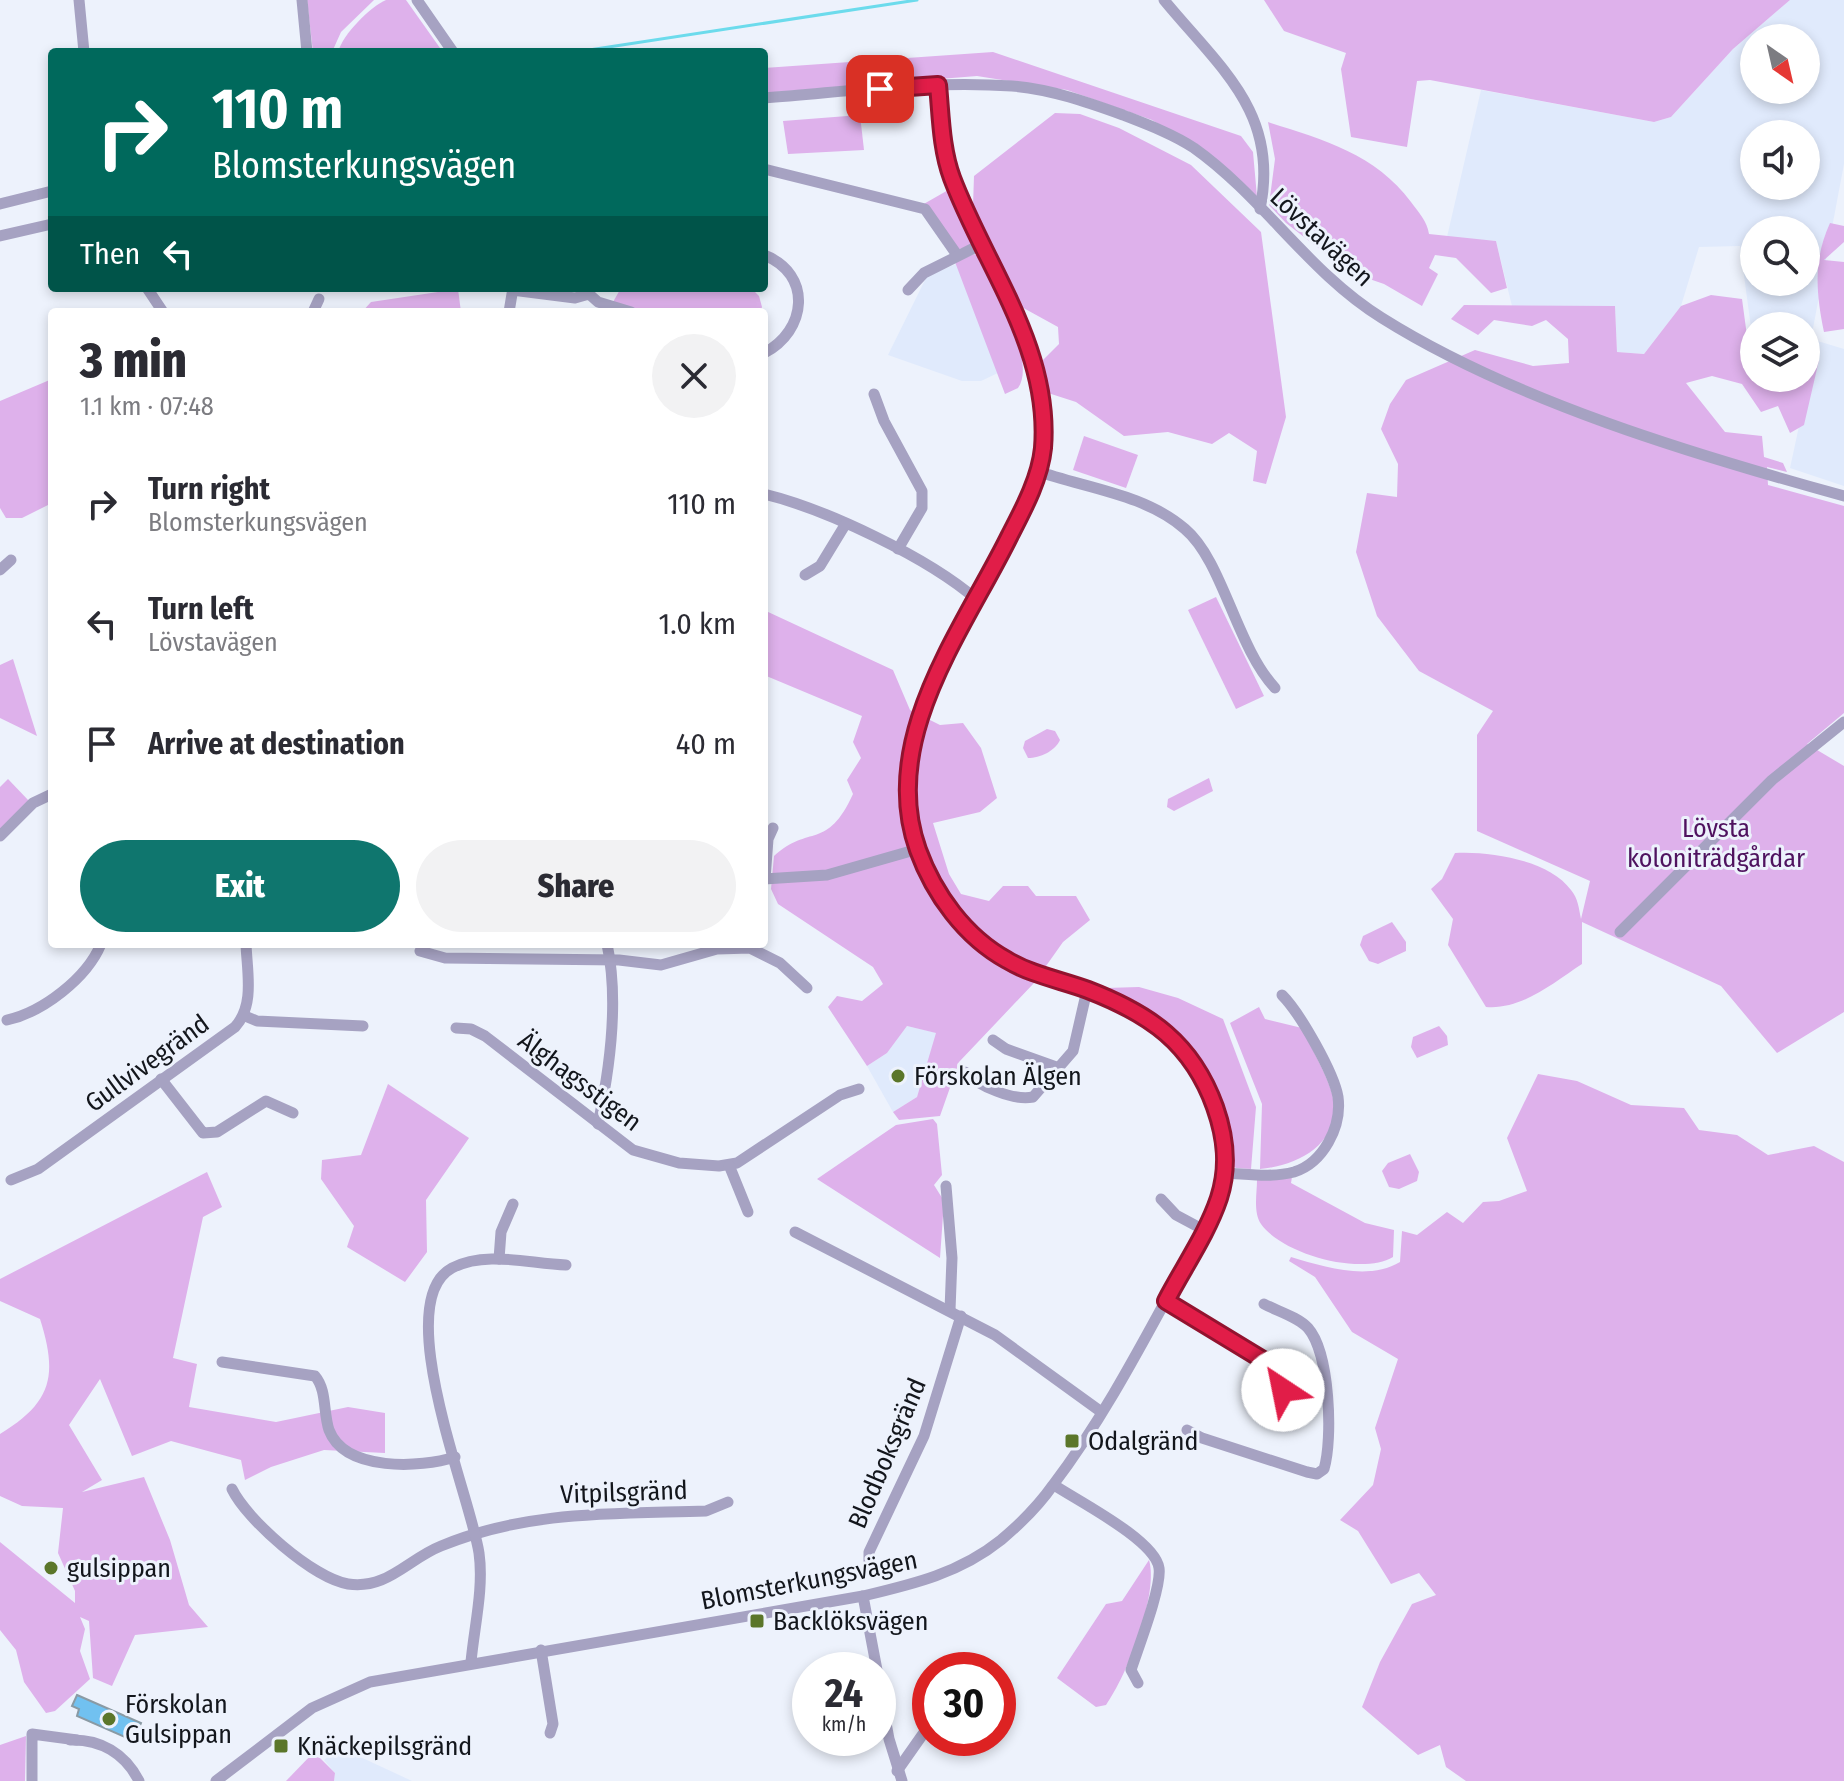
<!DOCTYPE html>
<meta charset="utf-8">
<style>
:root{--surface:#fff;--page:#f2f2f3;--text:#2b2b33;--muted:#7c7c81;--accent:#0f766e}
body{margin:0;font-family:"Fira Sans Condensed",sans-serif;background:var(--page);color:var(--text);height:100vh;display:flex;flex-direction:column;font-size:30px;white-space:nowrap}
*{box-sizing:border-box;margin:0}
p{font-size:26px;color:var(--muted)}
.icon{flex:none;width:44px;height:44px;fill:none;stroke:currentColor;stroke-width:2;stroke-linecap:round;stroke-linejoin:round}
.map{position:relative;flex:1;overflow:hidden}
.drawer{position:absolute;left:48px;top:308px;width:720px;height:640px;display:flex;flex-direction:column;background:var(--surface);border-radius:8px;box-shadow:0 4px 12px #0003}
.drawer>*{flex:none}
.top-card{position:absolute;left:48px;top:48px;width:720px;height:244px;border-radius:8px;box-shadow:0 4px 12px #0003;background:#00695c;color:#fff;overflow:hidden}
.needle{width:52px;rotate:146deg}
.tools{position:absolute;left:1740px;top:24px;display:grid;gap:16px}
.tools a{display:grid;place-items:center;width:80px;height:80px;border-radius:50%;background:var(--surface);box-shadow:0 4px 12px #0003;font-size:40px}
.speed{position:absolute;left:792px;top:1652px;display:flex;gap:16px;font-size:40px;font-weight:700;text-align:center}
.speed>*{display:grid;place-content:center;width:104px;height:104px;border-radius:50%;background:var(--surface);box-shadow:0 4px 12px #0003;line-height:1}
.speed small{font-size:20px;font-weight:400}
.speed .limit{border:12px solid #d22;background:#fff;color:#111}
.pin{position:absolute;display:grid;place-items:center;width:68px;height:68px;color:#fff;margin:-34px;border-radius:16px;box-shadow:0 4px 12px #0006}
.me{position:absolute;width:88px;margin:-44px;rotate:326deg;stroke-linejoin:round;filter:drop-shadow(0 0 6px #0008)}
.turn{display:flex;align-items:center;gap:28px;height:168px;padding:0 32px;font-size:36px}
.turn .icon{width:104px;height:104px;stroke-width:2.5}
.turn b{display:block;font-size:56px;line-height:68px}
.then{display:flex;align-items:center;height:76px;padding:0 32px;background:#0003;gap:16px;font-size:30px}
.round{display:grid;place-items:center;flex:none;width:84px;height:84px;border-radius:42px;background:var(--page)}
.summary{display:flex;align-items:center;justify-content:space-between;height:136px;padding:0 32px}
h1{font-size:48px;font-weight:800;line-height:60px}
.action{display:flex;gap:16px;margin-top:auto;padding:16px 32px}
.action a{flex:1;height:92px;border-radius:48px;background:var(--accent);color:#fff;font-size:32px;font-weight:800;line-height:92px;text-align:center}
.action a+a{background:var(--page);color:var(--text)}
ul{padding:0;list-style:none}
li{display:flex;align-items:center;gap:24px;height:120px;padding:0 32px}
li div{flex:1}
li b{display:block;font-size:30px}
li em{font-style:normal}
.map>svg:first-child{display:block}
</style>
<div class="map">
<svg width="1844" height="1781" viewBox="0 0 1844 1781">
<rect width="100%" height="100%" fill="#edf2fc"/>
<g fill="#e0eafc" fill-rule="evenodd">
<path d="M1790,0h54v164l-33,175 33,10v137l-54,-18 25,-116 -9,-3v-23h-52l-2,9 -12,-89 -41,1 -18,59 -37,48 -27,-2 -2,-46h-103l-16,-65 -49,-4 34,-147 173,32 17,-5 62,-68zM1754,38h52v52h-52zM1754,134h52v52h-52zM1754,230h52v52h-52z"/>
<polygon points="961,262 1000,372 981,381 962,381 888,355 927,276"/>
<polygon points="907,1026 937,1033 917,1097 893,1112 867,1066 887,1053"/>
<polygon points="339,1747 412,1781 334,1781 335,1773 324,1760"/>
</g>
<g fill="#deb1eb">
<polygon points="307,0 374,0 341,32 332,52 313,52"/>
<path d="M386,0h20l34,48 -18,4h-84c5,-18 32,-45 48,-52z"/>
<polygon points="1264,0 1790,0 1733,49 1671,117 1654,122 1430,80 1417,81 1407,147 1351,137 1341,69 1346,53 1284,31"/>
<polygon points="993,52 1241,136 1253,152 1257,197 1217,160 1152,120 1067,90 977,76 764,93 764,68"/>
<polygon points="1055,113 1080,114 1119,128 1191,165 1261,232 1286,417 1266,484 1253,481 1257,451 1229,433 1212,444 1168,432 1124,436 1076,402 1045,392 1041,362 1059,344 1058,327 1018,305 973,206 974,176"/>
<polygon points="860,115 864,150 788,154 783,121"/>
<path d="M1268,122c54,17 108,32 143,80 8,11 16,19 18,32l67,7 11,47 -16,5 -35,-35 -21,-3 -6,13 9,6 -16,32 -38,-22 -35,-12 -63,-49 -17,-18 6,-46z"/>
<polygon points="950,189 974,238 971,245 957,250 922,205"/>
<path d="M1830,223l14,3v16l-20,18 20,2v67l-20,3c-8,-39 -11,-72 6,-109z"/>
<path d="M974,254l9,5c12,28 54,103 35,129l-13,6 -50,-132z"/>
<polygon points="621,288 751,288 759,296 762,307 760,312 639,312 613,302"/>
<polygon points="458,289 461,312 362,312 371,302"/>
<path d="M1711,295l31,4 5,37h7v42h52v-31l13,13 -15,65 -14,8 -12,-27 -17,6 -19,-28 -30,-8 -26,7 39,49 37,4 2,21 19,6 4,9 -20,-5 1,18 76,21v207l-37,31 37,22v246l-67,41 -56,-67 -139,-64v42c-29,19 -60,46 -96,43l-38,-62 5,-26 -22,-30 11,-10 13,-26c35,-2 94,7 116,37 7,8 8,19 10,29l9,-38 -113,-50v-96l16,-24 -74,-40 -42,-55 -21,-64 11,-59 30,4 1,-33 -17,-35 9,-25 16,-24 69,-30 58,16 36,-3 -1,-24 -22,-19 -14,6 -38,-6 -16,15 -27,-16 13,-14 151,1 2,46 27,2 37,-48z"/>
<polygon points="52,379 52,503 22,518 6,518 0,508 0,401"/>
<polygon points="1084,436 1138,455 1126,488 1073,470"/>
<polygon points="1216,597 1264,696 1236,709 1188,610"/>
<path d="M764,607l2,4 127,59 17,40 30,15 23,-2 18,25 16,50 -17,14 -47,11 16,51 12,20 28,7 14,-15h25l8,10h40l14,24 -27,22 -29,41 -75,79 -19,54 -41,4 -6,-8 24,-15 19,-64 -29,-7 -20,27 -20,13 -39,-59 9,-11 25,5 21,-17 -10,-17 -95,-63 -7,-15 3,-33c35,-32 53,-5 79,-62l-6,-14 14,-22 -8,-16 9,-26 -98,-41z"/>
<polygon points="13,659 37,736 0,718 0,665"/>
<path d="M1047,729l8,2 5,9c-5,11 -20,18 -32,18l-5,-10 2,-7z"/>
<polygon points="1209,778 1213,791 1174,811 1167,807 1168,799"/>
<polygon points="8,779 29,801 0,829 0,787"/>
<polygon points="1392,922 1406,942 1406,951 1378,964 1369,961 1360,945 1363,936"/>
<path d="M1139,987l39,11 45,21 33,88 -5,62 -15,-1 -6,-4c-9,-97 -43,-130 -124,-176z"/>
<path d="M1259,1007l6,12 37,9c9,20 22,41 29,62 15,51 -30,75 -71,79l2,-65 -32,-81z"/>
<polygon points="1439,1026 1447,1036 1448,1045 1417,1058 1411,1047 1413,1037"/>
<path d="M1538,1074l39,7 54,24 53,3 15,22 38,5 31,20 46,-9 30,16v619h-378l-20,-14 -6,-22 -22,10 -56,-48 18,-45 32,-58 24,-9 -17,-22 -28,11 -33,-53 -18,-11 33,-35 8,-36 -6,-21 23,-69 -46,-27 -37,-55 -26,-16 2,-4c33,10 78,24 109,5l2,-31 15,4 30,-23 16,11 20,-21 16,-1 28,-10 -20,-53z"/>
<polygon points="388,1084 469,1138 426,1200 427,1252 405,1282 347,1247 354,1226 321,1179 322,1160 361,1155"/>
<polygon points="933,1119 937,1124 942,1175 934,1185 944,1201 940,1258 817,1179 896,1125"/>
<polygon points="1410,1154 1419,1172 1417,1181 1399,1189 1389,1187 1382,1171 1388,1163"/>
<path d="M207,1172l15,35 -19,10 -30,141 24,6 -8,43 87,15 72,-15 37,6v40l-61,-3 -53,17 -26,13 -4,-20 -70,-19 -39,15 -32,-77 -31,46 33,55 -20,12 62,-15 26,63 19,65 19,22 -73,8 -23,51 -19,-8 -4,-57 -9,-4 5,12 -5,22 10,28 -35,32 -9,2 -22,-31 -8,-32 -16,-20v-88l75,61v-12l-17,-38 5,-45 -41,-2 -22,-10v-62c52,-32 58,-58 40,-115l-40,-18v-22z"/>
<path d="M1292,1177l-1,6 74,40 29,7 -1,27c-32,19 -111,-3 -132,-33 -8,-12 -4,-31 -4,-44z"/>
<path d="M1149,1560c10,34 -22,116 -43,145l-10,2 -39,-29 49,-74 16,-3z"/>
<polygon points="26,1736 25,1781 0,1781 0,1745"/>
<polygon points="314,1752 335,1773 334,1781 286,1781"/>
</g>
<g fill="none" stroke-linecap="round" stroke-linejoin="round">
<polyline stroke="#6cdbec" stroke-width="3" points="576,52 917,0"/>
</g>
<polygon fill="#71c1f0" stroke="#8a9aa4" stroke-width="2" points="77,1695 141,1723 136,1735 129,1732 127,1738 77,1716 79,1709 72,1706"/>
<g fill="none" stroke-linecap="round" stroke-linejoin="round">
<g stroke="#a6a2c2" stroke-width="11">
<polyline points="79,0 84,52"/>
<polyline points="302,0 307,52"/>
<polyline points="417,0 453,52"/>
<path d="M1164,0c56,68 116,113 96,209"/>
<path d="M764,98c82,-6 166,-18 248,-12 38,3 75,16 111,29 23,9 50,19 71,33 69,49 115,125 188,170 132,83 313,137 462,178"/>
<polyline points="764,169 925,209 957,255"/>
<polyline points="0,204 52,191"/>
<polyline points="0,236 52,224"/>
<path d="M764,255c49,19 43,76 0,98"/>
<polyline points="147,288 163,312"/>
<polyline points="512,290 575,298 589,294 598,302 631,312"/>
<polyline points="908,290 924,273 982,244"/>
<polyline points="313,312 319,299"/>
<polyline points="509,312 513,288"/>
<polyline points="874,394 884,421 922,491 922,508 898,549"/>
<path d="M1037,471c48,17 108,23 148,58 38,32 51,117 90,159"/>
<path d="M764,494c62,15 165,64 213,106"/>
<polyline points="0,570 11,560"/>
<polyline points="805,575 820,566 845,525"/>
<polyline points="0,836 33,803 52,794"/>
<polyline points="764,879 827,875 918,849"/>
<polyline points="765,879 768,839 773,828"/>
<polyline points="1620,932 1772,780 1844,722"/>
<polyline points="420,951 445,958 619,960 661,965 717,949 750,948 780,963 807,988"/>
<polyline points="245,1016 257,1021 363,1026"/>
<path d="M7,1020c36,-8 80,-42 94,-76"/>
<polyline points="456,1028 471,1029 485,1036 633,1150 679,1163 719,1166 737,1163 840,1095 859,1089"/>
<polyline points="993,1040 1006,1049 1059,1068"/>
<path d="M965,1072c14,14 48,29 68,25l40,-46 14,-61"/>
<polyline points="161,1079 203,1133 217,1132 266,1101 293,1113"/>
<path d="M598,1124c12,-56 21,-124 9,-180"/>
<polyline points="729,1165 748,1212"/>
<path d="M1226,1173c22,1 46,5 68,-1 29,-9 48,-45 44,-75 -4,-24 -38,-84 -56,-102"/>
<path d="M11,1180l27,-11 197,-142c20,-22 12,-55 11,-83"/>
<polyline points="946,1186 952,1258 950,1310"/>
<polyline points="1161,1199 1176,1215 1204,1230"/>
<polyline points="795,1232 995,1335 1100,1411"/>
<polyline points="499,1259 501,1232 513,1204"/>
<polyline points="1166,1301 1276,1369 1283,1384 1272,1406"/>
<path d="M222,1362l93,14c12,14 8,36 14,54 16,42 92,38 126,27"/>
<path d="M1187,1430l15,8 105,34 10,2 7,-5c9,-30 6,-116 -16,-141 -10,-11 -31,-17 -44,-24"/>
<path d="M1054,1485c24,16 101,55 105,83 3,19 -21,80 -28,102l7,13"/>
<path d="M232,1489c15,31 81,89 116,95 39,6 60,-25 93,-38 87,-36 174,-32 265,-35l22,-9"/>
<polyline points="869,1561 869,1552 924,1436 961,1316"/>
<polyline points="863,1596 877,1670"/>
<polyline points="541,1650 553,1724 550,1733"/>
<path d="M471,1662c3,-34 13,-74 8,-109 -8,-55 -90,-251 -27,-285 34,-18 78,-4 114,-3"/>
<polyline points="878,1680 889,1739 902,1781"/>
<path d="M70,1740c30,-1 55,13 69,41"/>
<polyline points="897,1771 930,1724"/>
<polyline points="32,1781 32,1734 77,1740"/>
<path d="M216,1781l96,-73 58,-26 493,-86c51,-12 97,-23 138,-56 19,-16 38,-35 52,-55 51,-67 91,-145 131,-218 16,-30 38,-61 42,-95 3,-27 -7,-57 -17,-82 -37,-89 -126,-90 -199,-129 -33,-17 -61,-47 -77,-80 -12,-22 -22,-46 -25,-71 -10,-96 64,-196 104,-279 13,-26 25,-51 30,-79 16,-98 -58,-187 -90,-274 -11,-29 -11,-62 -14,-93"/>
</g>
</g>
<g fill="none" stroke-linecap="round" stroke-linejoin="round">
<g stroke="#92132f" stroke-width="20">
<path id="route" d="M880,89l58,-4c3,31 3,63 14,93 33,88 99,170 91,270 -3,30 -19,60 -33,87 -46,94 -132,204 -92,315 16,44 47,87 89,110 25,15 54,20 81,30 62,24 104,53 127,117 11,31 14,60 4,91 -12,36 -36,70 -53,103l107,65 9,10 1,14"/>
</g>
<use href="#route" stroke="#e11d48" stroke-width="14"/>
</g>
<g fill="#5b762a" stroke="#edf2fc" stroke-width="3">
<circle cx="898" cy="1076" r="8"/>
<rect x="1064" y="1433" width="16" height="16" rx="4"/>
<circle cx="51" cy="1568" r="8"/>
<rect x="749" y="1613" width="16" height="16" rx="4"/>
<circle cx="109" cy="1719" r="8"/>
<rect x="273" y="1738" width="16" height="16" rx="4"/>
</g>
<g text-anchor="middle" stroke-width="6" stroke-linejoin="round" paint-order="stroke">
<g font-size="26" fill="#13161c" stroke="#edf2fc">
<text transform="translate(1322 237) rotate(43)" y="9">Lövstavägen</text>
<text transform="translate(147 1063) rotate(-36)" y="9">Gullvivegränd</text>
<text transform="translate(580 1081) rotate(37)" y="9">Älghagsstigen</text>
<text transform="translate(887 1453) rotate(-67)" y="9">Blodboksgränd</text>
<text transform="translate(624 1492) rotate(-2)" y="9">Vitpilsgränd</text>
<text transform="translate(809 1580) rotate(-11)" y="9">Blomsterkungsvägen</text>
</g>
<g font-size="26" fill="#4f125f" stroke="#edf2fc">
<text x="1716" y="837">Lövsta<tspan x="1716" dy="30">koloniträdgårdar</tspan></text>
</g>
<g font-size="26" fill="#13161c" stroke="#edf2fc" text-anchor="start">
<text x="914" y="1085">Förskolan Älgen</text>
<text x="1088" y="1450">Odalgränd</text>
<text x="67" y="1577">gulsippan</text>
<text x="773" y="1630">Backlöksvägen</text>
<text x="125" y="1713">Förskolan<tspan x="125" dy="30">Gulsippan</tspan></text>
<text x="297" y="1755">Knäckepilsgränd</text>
</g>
</g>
</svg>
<div class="tools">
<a><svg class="needle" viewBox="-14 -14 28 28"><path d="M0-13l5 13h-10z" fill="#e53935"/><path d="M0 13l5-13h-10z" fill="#7c7c81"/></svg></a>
<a><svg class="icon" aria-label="sound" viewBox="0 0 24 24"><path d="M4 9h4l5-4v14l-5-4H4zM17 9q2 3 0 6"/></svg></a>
<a><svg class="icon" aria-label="search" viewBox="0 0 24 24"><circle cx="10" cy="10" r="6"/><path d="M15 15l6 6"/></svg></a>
<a><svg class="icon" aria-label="layers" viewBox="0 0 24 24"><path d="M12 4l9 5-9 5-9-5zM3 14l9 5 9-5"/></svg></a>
</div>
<div class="speed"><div>24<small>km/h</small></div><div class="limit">30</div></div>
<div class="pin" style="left:880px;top:89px;background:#d93025"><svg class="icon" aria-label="arrive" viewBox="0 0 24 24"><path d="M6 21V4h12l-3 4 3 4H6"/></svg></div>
<svg class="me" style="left:1283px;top:1390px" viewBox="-20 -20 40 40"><circle r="19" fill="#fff"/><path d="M0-13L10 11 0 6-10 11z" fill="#e11d48"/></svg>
<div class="top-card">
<div class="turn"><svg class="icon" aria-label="right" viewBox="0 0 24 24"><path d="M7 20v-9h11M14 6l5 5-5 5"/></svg><div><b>110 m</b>Blomsterkungsvägen</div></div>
<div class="then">Then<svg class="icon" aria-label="left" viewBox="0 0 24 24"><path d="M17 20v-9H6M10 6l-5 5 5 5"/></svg></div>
</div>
<section class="drawer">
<div class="summary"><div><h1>3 min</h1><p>1.1 km · 07:48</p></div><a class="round"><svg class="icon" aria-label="close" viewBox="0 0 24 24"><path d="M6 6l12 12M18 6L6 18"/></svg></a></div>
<ul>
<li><svg class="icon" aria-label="right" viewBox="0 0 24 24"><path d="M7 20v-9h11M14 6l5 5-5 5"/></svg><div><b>Turn right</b><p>Blomsterkungsvägen</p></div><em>110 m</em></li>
<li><svg class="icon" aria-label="left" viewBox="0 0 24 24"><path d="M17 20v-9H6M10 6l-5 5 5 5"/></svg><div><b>Turn left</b><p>Lövstavägen</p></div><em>1.0 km</em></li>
<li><svg class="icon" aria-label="arrive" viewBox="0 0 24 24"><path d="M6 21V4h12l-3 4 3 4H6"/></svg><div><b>Arrive at destination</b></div><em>40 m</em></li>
</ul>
<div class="action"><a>Exit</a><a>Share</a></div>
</section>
</div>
